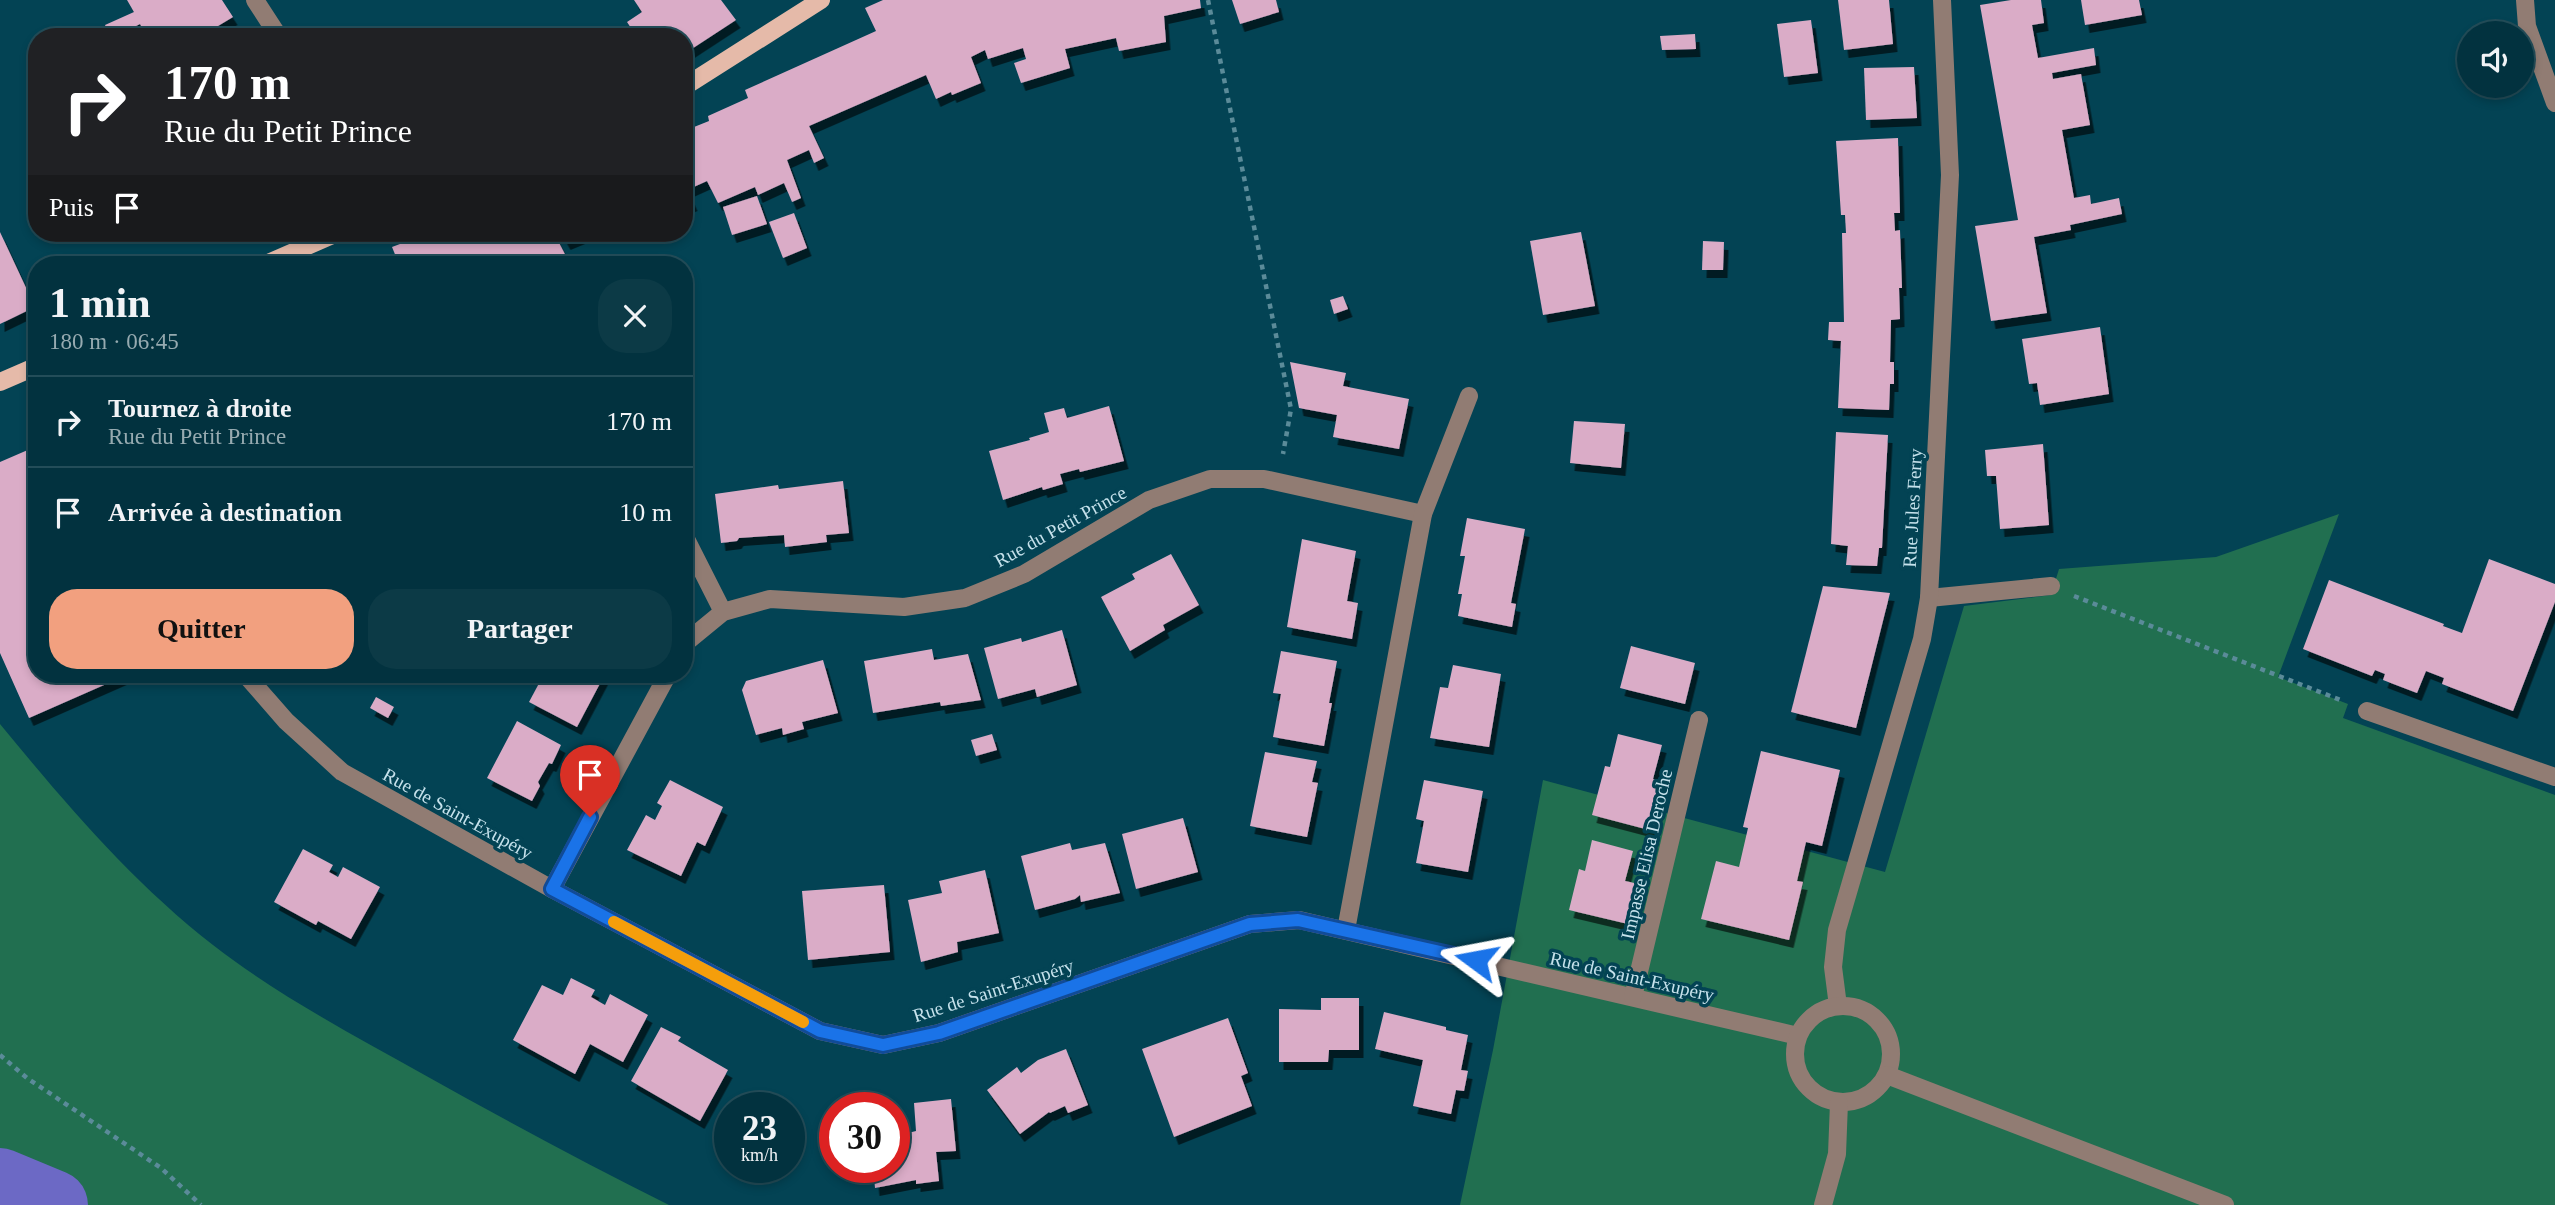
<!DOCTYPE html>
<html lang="fr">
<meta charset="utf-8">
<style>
:root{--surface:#02323f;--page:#0c3a46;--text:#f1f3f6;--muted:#96aab0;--line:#234d59;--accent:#f2a07f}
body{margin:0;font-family:"Times New Roman",serif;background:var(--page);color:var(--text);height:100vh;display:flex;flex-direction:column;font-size:26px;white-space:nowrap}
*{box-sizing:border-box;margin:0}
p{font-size:23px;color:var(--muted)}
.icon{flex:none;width:38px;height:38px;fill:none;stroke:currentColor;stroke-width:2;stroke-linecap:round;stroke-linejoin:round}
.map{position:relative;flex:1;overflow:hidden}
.side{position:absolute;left:28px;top:256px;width:665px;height:427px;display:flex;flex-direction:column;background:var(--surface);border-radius:28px;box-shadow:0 4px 10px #0003,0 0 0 2px var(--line)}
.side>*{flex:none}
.banner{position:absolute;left:28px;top:28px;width:665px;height:214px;border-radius:28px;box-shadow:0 4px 10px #0003,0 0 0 2px var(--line);background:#202124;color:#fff;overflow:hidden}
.buttons{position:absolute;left:2457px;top:21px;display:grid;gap:14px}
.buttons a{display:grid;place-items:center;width:77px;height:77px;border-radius:50%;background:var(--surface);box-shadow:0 4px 10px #0003,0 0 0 2px var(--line);font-size:35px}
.speed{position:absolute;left:714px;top:1092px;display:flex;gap:14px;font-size:35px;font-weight:700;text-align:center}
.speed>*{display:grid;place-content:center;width:91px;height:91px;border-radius:50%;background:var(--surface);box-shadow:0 4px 10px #0003,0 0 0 2px var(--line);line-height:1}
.speed small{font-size:18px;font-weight:400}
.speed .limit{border:10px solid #d22;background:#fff;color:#111}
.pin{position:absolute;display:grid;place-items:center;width:60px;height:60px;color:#fff;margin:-72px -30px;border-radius:50% 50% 50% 0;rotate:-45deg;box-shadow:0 0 7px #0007}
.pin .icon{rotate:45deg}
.me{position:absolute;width:77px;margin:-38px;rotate:283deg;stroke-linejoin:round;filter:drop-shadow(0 0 5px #0008)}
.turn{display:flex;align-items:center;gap:24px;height:147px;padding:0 21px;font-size:32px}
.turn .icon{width:91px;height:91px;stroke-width:2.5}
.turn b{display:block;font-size:49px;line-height:60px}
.then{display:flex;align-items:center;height:66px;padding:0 21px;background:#0003;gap:14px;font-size:26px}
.round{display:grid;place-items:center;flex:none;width:74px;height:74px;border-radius:28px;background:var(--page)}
.head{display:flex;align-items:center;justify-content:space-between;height:119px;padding:0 21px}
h1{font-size:42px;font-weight:700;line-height:52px}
.primary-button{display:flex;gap:14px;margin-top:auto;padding:14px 21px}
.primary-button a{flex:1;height:80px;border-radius:28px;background:var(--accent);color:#111;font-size:28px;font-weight:700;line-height:80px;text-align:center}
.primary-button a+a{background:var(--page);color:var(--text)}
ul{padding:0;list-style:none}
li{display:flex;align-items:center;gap:21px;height:91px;padding:0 21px;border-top:2px solid var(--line)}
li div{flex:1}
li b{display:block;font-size:26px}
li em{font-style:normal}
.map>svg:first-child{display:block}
</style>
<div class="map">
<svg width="2555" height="1205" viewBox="0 0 2555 1205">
<defs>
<filter id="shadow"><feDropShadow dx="4.5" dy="8" stdDeviation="0" flood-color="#0009"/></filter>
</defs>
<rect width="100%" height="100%" fill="#034354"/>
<g fill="#216f50">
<polygon points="2339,514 2278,677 2348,704 2343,718 2555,795 2555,1205 1460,1205 1493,1050 1543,780 1885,872 1964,606 2051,595 2059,569 2216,557"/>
<path d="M0,724c65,79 132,158 213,221 63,49 138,89 208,128 82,46 164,90 248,132h-669z"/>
</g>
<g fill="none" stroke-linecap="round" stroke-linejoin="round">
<polyline stroke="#6c69c5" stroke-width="70" points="0,1183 53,1205"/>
</g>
<g fill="#daacc7" filter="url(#shadow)">
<polygon points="127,0 222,0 233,17 213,29 218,37 147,37 140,24 115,37 110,37 105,25 134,12"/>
<polygon points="634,0 721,0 736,20 684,54 684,37 637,37 627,22 642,12"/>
<polygon points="883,0 1200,0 1201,8 1164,16 1166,42 1119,51 1116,38 1065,49 1070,68 1021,83 1014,63 1026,59 1023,48 988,59 985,50 971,57 981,83 952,95 951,92 936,99 926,75 809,126 824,158 814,163 809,150 787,160 801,198 792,202 784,183 758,195 755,187 718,203 707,181 687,190 693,203 684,207 684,131 709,121 708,116 748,98 745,90 876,31 865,8"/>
<polygon points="1232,0 1276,0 1279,12 1240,24"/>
<polygon points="1838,0 1889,0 1893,44 1844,50"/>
<polygon points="2011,0 2041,0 2044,23 2032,25 2038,58 2094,48 2096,65 2052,73 2053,79 2081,74 2090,125 2062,130 2074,198 2090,195 2091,204 2119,198 2122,214 2070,225 2071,230 2034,237 2047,313 1991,321 1975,226 2018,220 1980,5"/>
<polygon points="2081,0 2139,0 2142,15 2085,25"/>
<polygon points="1811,20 1818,73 1784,77 1777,24"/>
<polygon points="1695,34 1696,49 1662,50 1660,36"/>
<polygon points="1914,67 1917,118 1866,120 1864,68"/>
<polygon points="1898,138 1900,213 1894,213 1895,231 1900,230 1902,288 1899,288 1900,319 1891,320 1890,362 1894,362 1894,384 1890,384 1889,410 1838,408 1841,341 1828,340 1829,322 1844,322 1842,233 1846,233 1845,215 1841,215 1836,141"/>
<polygon points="757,196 767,224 732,235 723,207"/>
<polygon points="794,213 807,248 783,258 769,222"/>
<polygon points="0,232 35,307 0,324"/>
<polygon points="1581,232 1595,306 1543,315 1530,241"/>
<polygon points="429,233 554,233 570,264 399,264 392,247"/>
<polygon points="561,233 588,233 566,242"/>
<polygon points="1703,241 1724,242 1723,270 1702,270"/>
<polygon points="1343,296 1348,309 1334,314 1330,300"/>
<polygon points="2100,327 2109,394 2040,405 2037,383 2029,384 2022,339"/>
<polygon points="1290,362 1346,373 1343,386 1409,399 1399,449 1333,437 1337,415 1299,408"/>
<polygon points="1109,406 1124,461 1080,472 1079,469 1060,474 1063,484 1043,490 1042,487 1003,500 989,451 1030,440 1029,438 1049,432 1044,413 1064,408 1067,418"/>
<polygon points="1574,421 1625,424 1621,468 1570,463"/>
<polygon points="1836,432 1888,435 1882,548 1879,548 1877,566 1846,565 1848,546 1831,544"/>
<polygon points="2043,444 2049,525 2000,529 1996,476 1987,476 1985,450"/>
<polygon points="37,446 37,674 129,674 29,718 0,653 0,462"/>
<polygon points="843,481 849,533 826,535 827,542 785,547 784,535 739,538 737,541 721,543 715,494 778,485 779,489"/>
<polygon points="1467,518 1525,529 1511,603 1516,604 1512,627 1458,616 1462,594 1458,594 1465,556 1460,556"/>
<polygon points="1302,539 1356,551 1347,601 1358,603 1352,639 1287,627"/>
<polygon points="1171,554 1199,605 1163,625 1165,630 1130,651 1101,597 1135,579 1132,574"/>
<polygon points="2489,559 2555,584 2555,602 2513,711 2442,684 2444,678 2426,671 2417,693 2383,680 2385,674 2375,670 2372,676 2303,649 2329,580 2444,624 2443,626 2462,633"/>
<polygon points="1823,586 1890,593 1856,728 1791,712"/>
<polygon points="1062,630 1077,685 1037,697 1035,689 998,699 984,648 1021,638 1022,642"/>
<polygon points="1631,646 1695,663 1685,704 1620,688"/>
<polygon points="932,649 934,660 968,654 981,700 941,706 940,702 873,713 864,661"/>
<polygon points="1281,651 1337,661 1329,703 1332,703 1324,746 1273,737 1281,694 1273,693"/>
<polygon points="823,660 838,713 802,722 804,729 783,735 782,728 756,735 742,690 746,681"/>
<polygon points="1453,665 1501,674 1489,747 1430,738 1440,687 1448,688"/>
<polygon points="544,674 605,674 577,727 529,702"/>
<polygon points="376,697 394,707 388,718 370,708"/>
<polygon points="517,721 561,745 552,764 549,763 538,782 540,786 532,801 487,778"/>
<polygon points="992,734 997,750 976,756 971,740"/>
<polygon points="1618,734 1662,745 1653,779 1665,782 1653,831 1592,815 1605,766 1610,767"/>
<polygon points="1761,751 1840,770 1822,846 1806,842 1797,881 1803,882 1789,940 1701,919 1716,861 1739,867 1748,828 1743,827"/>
<polygon points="1265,752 1317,761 1312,782 1318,783 1307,837 1250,826"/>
<polygon points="670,780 723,807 705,846 697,842 681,876 627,850 646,815 655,820 662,806 657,803"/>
<polygon points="1424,780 1483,791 1468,872 1416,863 1424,821 1416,819"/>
<polygon points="1183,818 1198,872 1136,889 1122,834"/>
<polygon points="1592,840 1633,851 1625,881 1639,884 1628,924 1569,910 1579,869 1585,871"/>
<polygon points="1070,843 1072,850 1105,843 1120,893 1081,902 1080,895 1075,899 1035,910 1021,856"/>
<polygon points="303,849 333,865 329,872 338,877 343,867 380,887 351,939 318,921 316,925 274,902"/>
<polygon points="985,870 999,933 957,942 958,952 921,962 908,900 942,893 939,881"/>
<polygon points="884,885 890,952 808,960 802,891"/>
<polygon points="571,978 595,990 591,997 605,1005 610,994 648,1015 623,1062 590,1044 575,1074 513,1040 542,985 563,995"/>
<polygon points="1321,998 1359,998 1359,1050 1329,1050 1328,1062 1279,1062 1279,1009 1321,1010"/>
<polygon points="1384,1012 1446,1027 1446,1030 1468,1035 1461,1070 1468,1071 1464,1091 1456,1090 1451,1114 1413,1106 1423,1060 1375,1049"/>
<polygon points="1228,1018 1248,1073 1241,1076 1252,1106 1174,1137 1142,1049"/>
<polygon points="661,1027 681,1037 678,1041 728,1070 700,1121 631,1081"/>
<polygon points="1066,1049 1088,1105 1068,1113 1065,1106 1050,1113 1049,1112 1020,1134 987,1090 1017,1067 1021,1073 1038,1060"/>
<polygon points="951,1099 956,1151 936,1152 939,1181 916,1184 916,1180 875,1188 873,1167 894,1167 894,1128 908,1127 908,1133 916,1131 914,1103"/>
</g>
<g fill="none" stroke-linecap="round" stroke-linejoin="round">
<g stroke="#5b8b99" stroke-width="4.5" stroke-dasharray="5 5" stroke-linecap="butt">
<polyline points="1208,0 1291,409 1283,454"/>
<polyline points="2074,596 2343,701"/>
<polyline points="0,1055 27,1078 161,1168 201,1205"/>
</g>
<g stroke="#917c73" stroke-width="18">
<polyline points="255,0 279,37"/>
<polyline points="2525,0 2527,26 2555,103"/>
<polyline points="684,535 723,612"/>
<polyline points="1929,598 2051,586"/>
<polyline points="684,644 723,612 770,599 904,607 965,598 1024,574 1149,500 1210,479 1264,479 1423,514"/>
<polyline points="245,674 286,721 342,772 552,889 820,1031 883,1045 939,1033 1250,924 1299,920 1798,1036"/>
<polyline points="2367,711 2555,777"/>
<polyline points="552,889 668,674"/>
<polyline points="1346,930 1423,514 1469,396"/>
<polyline points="1633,997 1699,720"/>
<polyline points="1838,1006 1833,967 1837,930 1922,639 1929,598 1950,175 1942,0"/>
<circle cx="1843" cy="1054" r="48"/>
<polyline points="1887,1075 2225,1205"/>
<polyline points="1823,1205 1837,1154 1839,1103"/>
</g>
<g stroke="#e5baa9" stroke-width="18">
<polyline points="684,87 821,0"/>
<polyline points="266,264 337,233"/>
<polyline points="0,382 37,366"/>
</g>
</g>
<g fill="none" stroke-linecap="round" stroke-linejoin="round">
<g stroke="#114b97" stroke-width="18">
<polyline id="route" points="590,817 552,889 820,1031 883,1045 939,1033 1250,924 1298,920 1476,960"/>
</g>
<use href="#route" stroke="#1a73e8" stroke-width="12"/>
<polyline stroke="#f59e0b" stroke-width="12" points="614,922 803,1022"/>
</g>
<g text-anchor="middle" stroke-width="7" stroke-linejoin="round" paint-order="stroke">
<g font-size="19" fill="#c6e2ec" stroke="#034354">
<text transform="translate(1912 508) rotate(-87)" y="7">Rue Jules Ferry</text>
<text transform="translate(1060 526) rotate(-29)" y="7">Rue du Petit Prince</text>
<text transform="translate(458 813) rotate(29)" y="7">Rue de Saint-Exupéry</text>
<text transform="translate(1646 854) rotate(-77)" y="7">Impasse Elisa Deroche</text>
<text transform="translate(1632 976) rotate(13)" y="7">Rue de Saint-Exupéry</text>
<text transform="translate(993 990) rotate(-18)" y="7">Rue de Saint-Exupéry</text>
</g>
</g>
</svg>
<div class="buttons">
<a><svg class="icon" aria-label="sound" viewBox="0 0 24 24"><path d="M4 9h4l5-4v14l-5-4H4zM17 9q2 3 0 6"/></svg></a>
</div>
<div class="speed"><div>23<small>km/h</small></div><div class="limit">30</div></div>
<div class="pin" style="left:590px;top:817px;background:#d93025"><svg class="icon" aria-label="arrive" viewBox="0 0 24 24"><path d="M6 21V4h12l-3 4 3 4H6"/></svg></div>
<svg class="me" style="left:1476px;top:960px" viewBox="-20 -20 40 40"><path d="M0-17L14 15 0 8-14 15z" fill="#1a73e8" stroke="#fff" stroke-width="4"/></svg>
<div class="banner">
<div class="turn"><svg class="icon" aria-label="right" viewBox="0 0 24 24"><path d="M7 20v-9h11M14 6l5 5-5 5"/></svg><div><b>170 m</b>Rue du Petit Prince</div></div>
<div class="then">Puis<svg class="icon" aria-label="arrive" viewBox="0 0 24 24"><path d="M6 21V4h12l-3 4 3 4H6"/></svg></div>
</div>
<section class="side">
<div class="head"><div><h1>1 min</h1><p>180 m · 06:45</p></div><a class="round"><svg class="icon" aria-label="close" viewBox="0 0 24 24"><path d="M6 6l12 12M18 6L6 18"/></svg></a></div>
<ul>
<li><svg class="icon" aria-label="right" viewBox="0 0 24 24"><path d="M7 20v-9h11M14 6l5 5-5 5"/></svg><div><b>Tournez à droite</b><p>Rue du Petit Prince</p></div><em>170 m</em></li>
<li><svg class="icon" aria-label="arrive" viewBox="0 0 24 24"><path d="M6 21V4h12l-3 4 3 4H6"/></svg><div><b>Arrivée à destination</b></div><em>10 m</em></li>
</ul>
<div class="primary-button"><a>Quitter</a><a>Partager</a></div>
</section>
</div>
